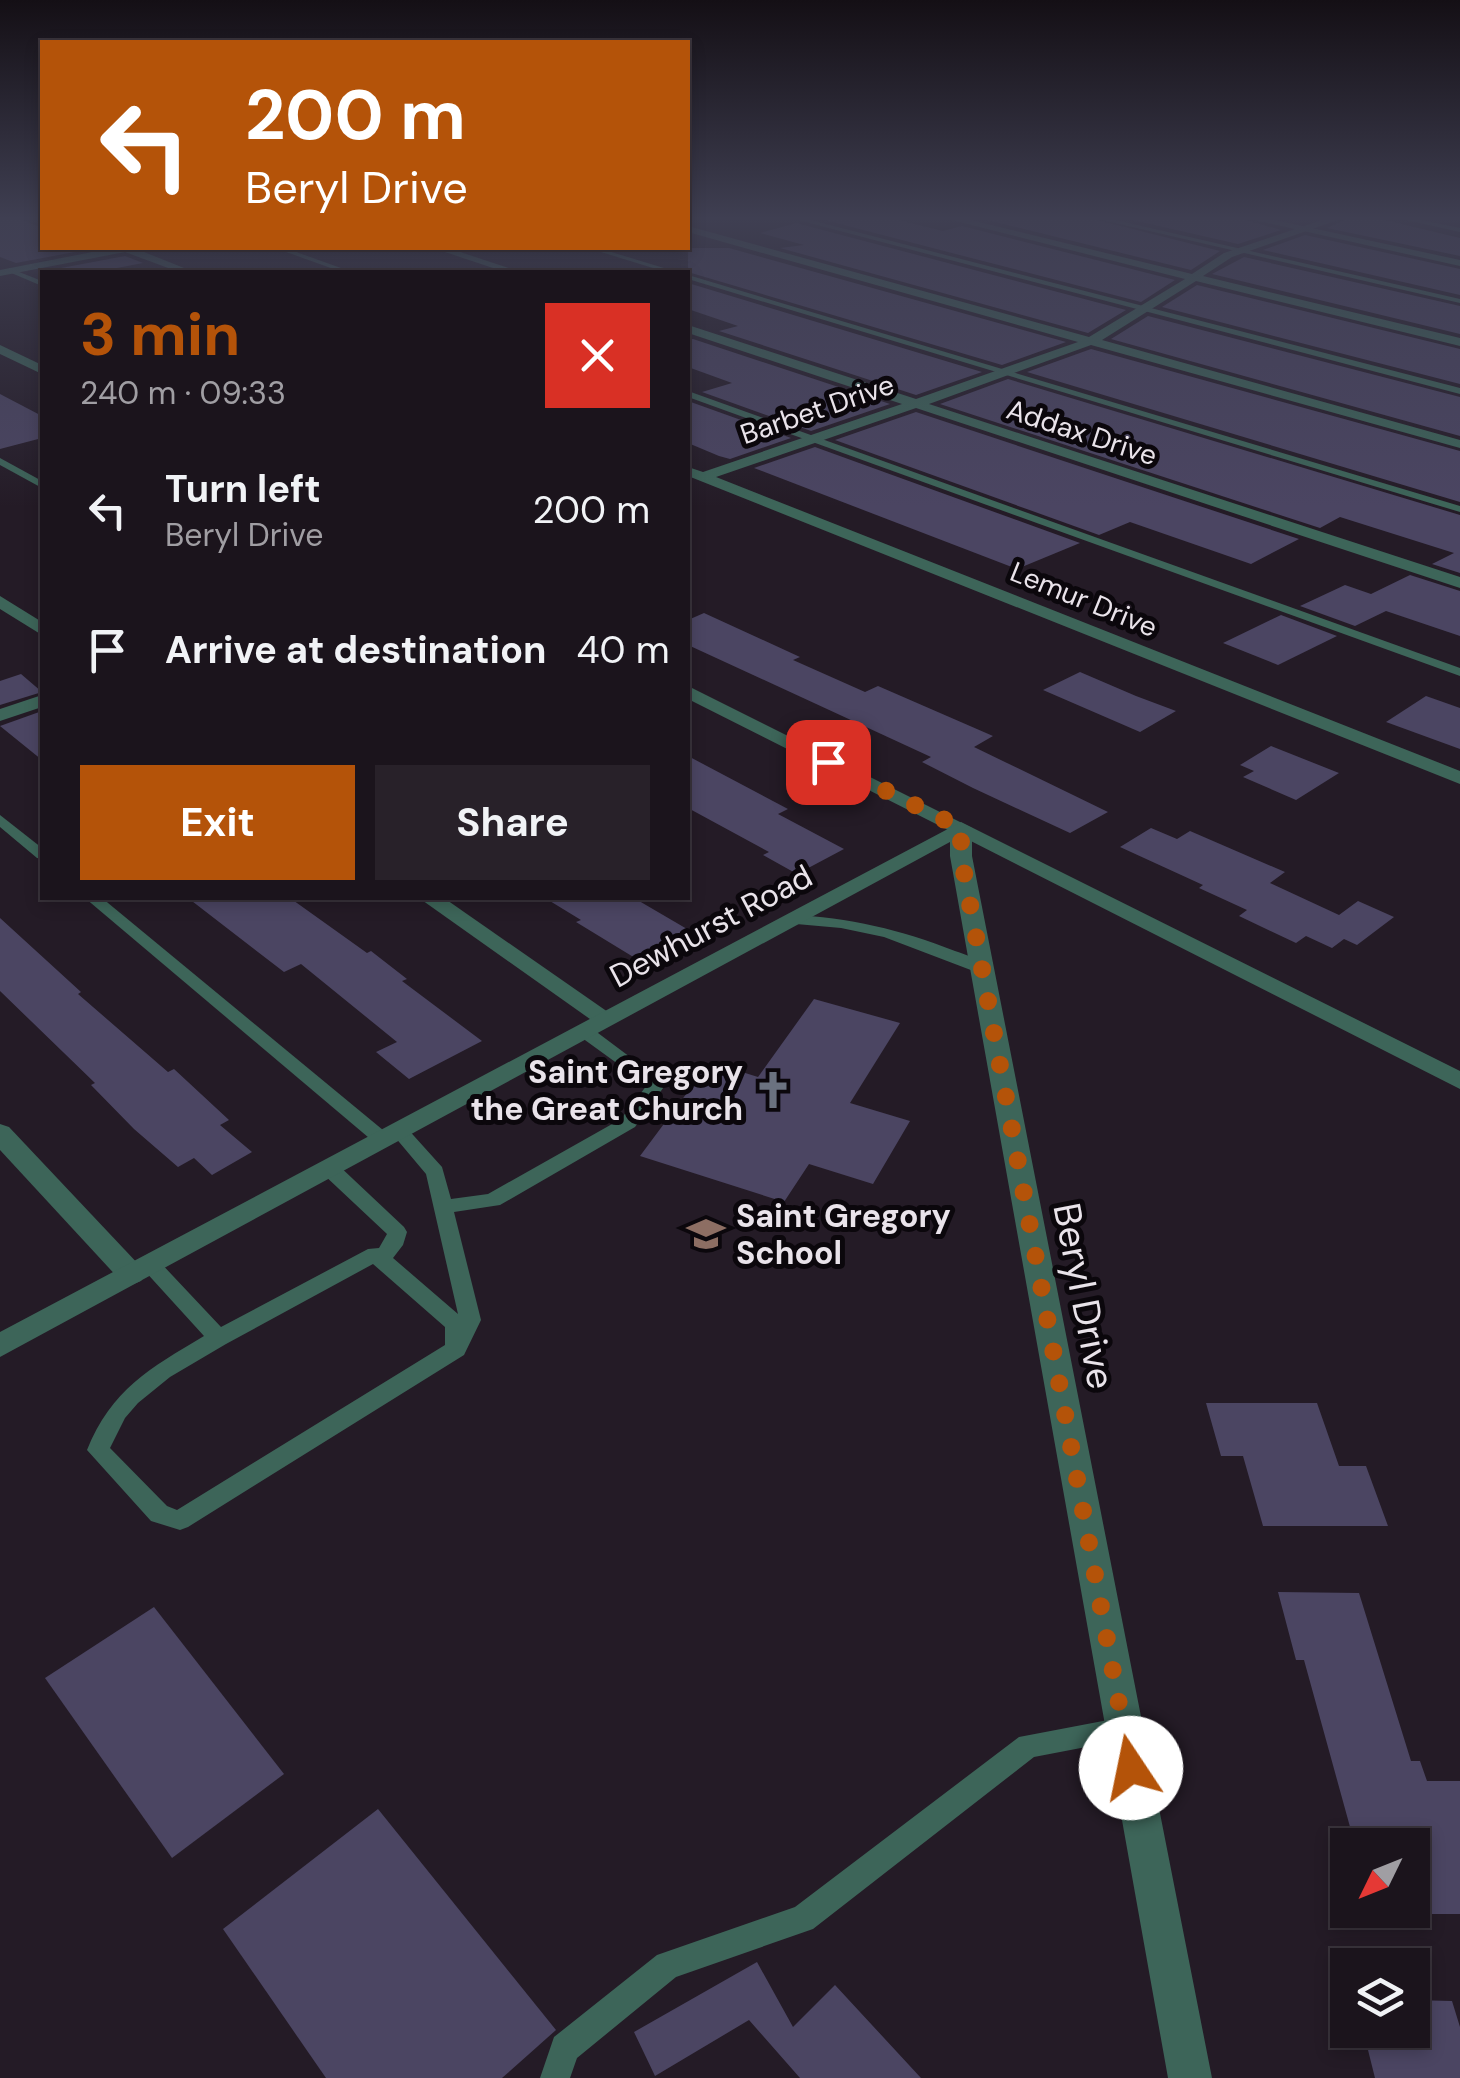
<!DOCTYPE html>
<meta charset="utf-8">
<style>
:root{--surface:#1b141c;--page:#282129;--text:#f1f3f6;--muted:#a09ea3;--line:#39333b;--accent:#b45309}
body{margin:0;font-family:"DM Sans",sans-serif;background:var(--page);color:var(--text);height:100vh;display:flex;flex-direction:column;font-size:38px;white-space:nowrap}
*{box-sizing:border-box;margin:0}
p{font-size:32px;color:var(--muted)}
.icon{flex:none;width:55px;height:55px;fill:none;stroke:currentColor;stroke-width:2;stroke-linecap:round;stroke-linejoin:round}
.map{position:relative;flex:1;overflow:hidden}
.drawer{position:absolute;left:40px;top:270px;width:650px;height:630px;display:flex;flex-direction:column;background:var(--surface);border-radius:0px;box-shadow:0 5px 15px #0003,0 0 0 2px var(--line)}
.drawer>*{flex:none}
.guide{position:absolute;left:40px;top:40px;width:650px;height:210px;border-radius:0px;box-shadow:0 5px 15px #0003,0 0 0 2px var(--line);background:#b45309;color:#fff;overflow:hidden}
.needle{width:65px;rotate:227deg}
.buttons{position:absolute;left:1330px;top:1828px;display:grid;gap:20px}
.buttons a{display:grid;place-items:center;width:100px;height:100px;border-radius:0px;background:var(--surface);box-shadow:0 5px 15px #0003,0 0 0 2px var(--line);font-size:50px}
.pin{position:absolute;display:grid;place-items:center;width:85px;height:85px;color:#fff;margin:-42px;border-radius:20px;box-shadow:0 5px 15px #0006}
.me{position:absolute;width:110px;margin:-55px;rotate:349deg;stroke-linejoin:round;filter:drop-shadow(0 0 8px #0008)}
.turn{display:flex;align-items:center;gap:35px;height:210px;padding:0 40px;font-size:45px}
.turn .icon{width:130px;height:130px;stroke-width:2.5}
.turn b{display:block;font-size:70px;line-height:85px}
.round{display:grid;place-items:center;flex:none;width:105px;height:105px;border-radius:0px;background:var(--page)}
.overview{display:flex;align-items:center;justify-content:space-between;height:170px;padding:0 40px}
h1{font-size:60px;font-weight:700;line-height:75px;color:var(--accent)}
.action{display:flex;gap:20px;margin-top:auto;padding:20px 40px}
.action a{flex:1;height:115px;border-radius:0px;background:var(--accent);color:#fff;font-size:40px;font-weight:700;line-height:115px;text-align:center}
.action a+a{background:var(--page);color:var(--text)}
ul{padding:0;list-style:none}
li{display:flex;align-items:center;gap:30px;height:140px;padding:0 40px}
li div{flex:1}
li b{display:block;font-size:38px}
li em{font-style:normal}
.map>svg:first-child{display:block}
</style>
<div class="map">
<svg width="1460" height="2078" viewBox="0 0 1460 2078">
<rect width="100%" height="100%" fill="#241b26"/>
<g fill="#4b4562">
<polygon points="0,216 13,216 42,228 42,248 96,248 16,263 0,257"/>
<polygon points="855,216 882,216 943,231 962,226 1175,280 1141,302 817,218 838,220"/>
<polygon points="1003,216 1081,216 1220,251 1191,270 987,220"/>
<polygon points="1115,216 1232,216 1281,230 1238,244"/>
<polygon points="1353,216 1368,216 1460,238 1460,256 1327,228"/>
<polygon points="796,223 1126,310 1088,333 780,248 804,245 760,233"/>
<polygon points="1305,235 1460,269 1460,295 1263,250"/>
<polygon points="688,248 729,248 1066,342 1002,365 688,272"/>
<polygon points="125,256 143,263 96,272 40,272"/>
<polygon points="1244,257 1460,306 1460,334 1212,274"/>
<polygon points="688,283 982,372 916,395 719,331 738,326 688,309"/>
<polygon points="1197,285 1460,349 1460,384 1162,307"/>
<polygon points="1148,316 1460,397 1460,436 1111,339"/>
<polygon points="693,339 890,404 811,431 702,392 732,383 688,367 688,340"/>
<polygon points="1091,349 1460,451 1460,502 1027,372"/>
<polygon points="1008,379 1460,515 1460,573 1432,564 1454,553 1340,517 1320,528 940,404"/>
<polygon points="0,394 42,416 42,438 0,449"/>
<polygon points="688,401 791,438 730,459 719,456 688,443"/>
<polygon points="916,412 1299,539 1251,564 1130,522 1099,535 835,440"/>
<polygon points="815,447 1080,543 1017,569 754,468"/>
<polygon points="1410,575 1460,591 1460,636 1386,611 1355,626 1300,606 1345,585 1371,594"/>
<polygon points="704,613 800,657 793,660 865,692 878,686 993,736 974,747 1108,812 1070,833 973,788 922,762 931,757 688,645 688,620"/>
<polygon points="1281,615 1337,636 1278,665 1223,643"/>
<polygon points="1080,672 1136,696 1176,711 1140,732 1043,690"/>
<polygon points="21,674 42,692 0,705 0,681"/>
<polygon points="1426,696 1460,708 1460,749 1386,722"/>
<polygon points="42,711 42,760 0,726"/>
<polygon points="1271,746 1339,773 1296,800 1243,777 1254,771 1240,765"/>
<polygon points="688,756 788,809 778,814 844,849 797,874 763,855 769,852 688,808"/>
<polygon points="1151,828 1177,839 1190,831 1285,872 1270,883 1339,915 1358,901 1394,917 1357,945 1344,939 1332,948 1306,936 1296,943 1239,916 1247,910 1199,888 1203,885 1120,847"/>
<polygon points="188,898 290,898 367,953 371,951 407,979 402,981 482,1041 409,1079 376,1052 397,1042 301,964 284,972"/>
<polygon points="545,898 634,898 687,929 635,958 576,922 581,920"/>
<polygon points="0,918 81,992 78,994 168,1072 174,1069 229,1120 220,1125 252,1152 212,1175 194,1158 178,1167 134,1129 91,1085 95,1083 0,991"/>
<polygon points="814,999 900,1023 850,1103 910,1121 873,1184 809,1164 784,1202 640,1156 710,1062 758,1077"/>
<polygon points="1206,1403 1317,1403 1339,1466 1366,1466 1388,1526 1263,1526 1243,1456 1221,1456"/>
<polygon points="1278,1592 1359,1593 1411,1761 1420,1761 1427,1781 1460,1781 1460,1914 1412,1914 1412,1845 1355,1845 1304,1660 1296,1660"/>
<polygon points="154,1607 284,1774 172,1858 45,1678"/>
<polygon points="378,1809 556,2030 502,2078 326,2078 223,1929"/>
<polygon points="757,1962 793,2027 835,1985 921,2078 800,2078 749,2020 655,2076 634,2032"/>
<polygon points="1412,2000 1452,2001 1460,2027 1460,2078 1375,2078 1363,2030 1412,2030"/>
</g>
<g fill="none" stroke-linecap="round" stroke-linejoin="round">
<g fill="#3d6559" fill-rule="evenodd">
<polygon points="783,216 795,216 1460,388 1460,394"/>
<polygon points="1085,216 1098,216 1460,299 1460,303"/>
<polygon points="1388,216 1402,216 1460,228 1460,232"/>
<polygon points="275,248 285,248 352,272 342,272"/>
<polygon points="588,248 598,248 677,272 666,272"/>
<polygon points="9,268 42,281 42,286 9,272"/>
<polygon points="688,275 1460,506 1460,512 688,279"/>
<polygon points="688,391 1460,668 1460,676 688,397"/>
<polygon points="0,458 42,481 42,488 0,465"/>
<polygon points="0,815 42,848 42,859 37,858 0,827"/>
<polygon points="85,898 102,898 389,1135 391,1139 389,1143 375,1143"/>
<path d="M791,915c57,2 111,15 164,36 12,4 26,9 35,17l-8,5 -6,-1 -92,-35 -43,-9 -56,-5 -2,-3 2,-3z"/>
<path d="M584,1026l6,1 76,57 -31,43 -135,78 -46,7 27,108 -17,35 -276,172 -8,3 -29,-9 -64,-71c24,-60 63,-82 117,-114l-61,-67 -3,-5 3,-5h14l64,68 147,-78 11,-1 8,-14 -65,-61 -3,-5 3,-5h14l68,64 3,5 -4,13 -10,13 65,56 -32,-140 -37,-44 9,-6 7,2 37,41 9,32 37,-5 133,-75 26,-34 -69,-50 -3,-4 3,-4zM373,1264l72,63v18l-268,165 -10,-4 -57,-58 15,-30 13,-15 32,-26 56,-33z"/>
<polygon points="1124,1717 1133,1720 1137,1729 1133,1738 1034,1757 813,1929 676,1977 577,2058 570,2078 540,2078 554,2037 657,1955 795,1907 1019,1737"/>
</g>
<g fill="#3d6559" fill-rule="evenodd">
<polygon points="936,216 954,216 1192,274 1224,253 1334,216 1349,216 1232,257 1203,276 1460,338 1460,346 1196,281 1102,340 1460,440 1460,448 1091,345 929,404 1460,577 1460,588 916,408 716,477 1460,771 1460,784 688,476 688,467 703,472 902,404 688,333 688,325 916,399 1078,342 688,232 688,226 1089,337 1185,279"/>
<polygon points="113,248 134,248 194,272 179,272 125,252 0,276 0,270"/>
<polygon points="433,248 448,248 521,272 505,272"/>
<polygon points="0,345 42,365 42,374 0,354"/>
<polygon points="0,596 42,622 42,635 0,609"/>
<polygon points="688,686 972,828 972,856 1212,2078 1168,2078 950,856 950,831 688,699"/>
<polygon points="42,695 42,707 0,721 0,709"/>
<polygon points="419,898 444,898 618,1019 606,1026 597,1024"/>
<polygon points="0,1124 9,1127 141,1267 146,1274 141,1281 131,1285 121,1281 0,1150"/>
</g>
<g fill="#3d6559" fill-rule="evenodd">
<polygon points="1236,216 1256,216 1460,260 1460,266"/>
<polygon points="961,822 1460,1071 1460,1089 961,836 0,1357 0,1332"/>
</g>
</g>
<linearGradient id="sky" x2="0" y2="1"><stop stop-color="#140f15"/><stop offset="0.43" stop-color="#3f3f52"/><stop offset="1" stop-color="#3f3f52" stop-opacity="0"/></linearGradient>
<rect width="1460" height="507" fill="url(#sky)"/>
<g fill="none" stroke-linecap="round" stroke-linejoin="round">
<polyline stroke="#b45309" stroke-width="18" stroke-dasharray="0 32.4" points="828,762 961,828 961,856 1131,1768"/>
</g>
<defs>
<g id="church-bare" transform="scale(3)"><path d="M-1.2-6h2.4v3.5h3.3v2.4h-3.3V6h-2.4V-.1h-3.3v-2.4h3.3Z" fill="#6b7280" stroke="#0b070c" stroke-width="2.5" paint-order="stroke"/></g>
<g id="school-bare" transform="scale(3)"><path d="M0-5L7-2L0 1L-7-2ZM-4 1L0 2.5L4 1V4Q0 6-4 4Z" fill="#8d6e63" stroke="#0b070c" stroke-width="2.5" paint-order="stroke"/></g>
</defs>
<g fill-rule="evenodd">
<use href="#church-bare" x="773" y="1090"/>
<use href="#school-bare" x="706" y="1234"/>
</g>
<g text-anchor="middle" stroke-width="10" stroke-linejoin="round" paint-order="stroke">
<g font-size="28" fill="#e9e3ea" stroke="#0b070c">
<text transform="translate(817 409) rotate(-19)" y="10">Barbet Drive</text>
<text transform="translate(1082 432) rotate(18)" y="10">Addax Drive</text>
<text transform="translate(1084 599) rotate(22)" y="10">Lemur Drive</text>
</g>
<g font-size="32" fill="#e9e3ea" stroke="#0b070c">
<text transform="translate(711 926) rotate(-28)" y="11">Dewhurst Road</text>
</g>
<g font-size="32" font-weight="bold" fill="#e9e3ea" stroke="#0b070c" text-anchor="end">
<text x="743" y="1083">Saint Gregory<tspan x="743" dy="37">the Great Church</tspan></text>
<text x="736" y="1227" text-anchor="start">Saint Gregory<tspan x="736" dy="37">School</tspan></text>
</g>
<g font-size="38" fill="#e9e3ea" stroke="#0b070c">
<text transform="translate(1084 1296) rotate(79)" y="13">Beryl Drive</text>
</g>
</g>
</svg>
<div class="buttons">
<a><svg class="needle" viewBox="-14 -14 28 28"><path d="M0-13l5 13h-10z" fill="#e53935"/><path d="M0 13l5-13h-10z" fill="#a09ea3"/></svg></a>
<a><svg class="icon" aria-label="layers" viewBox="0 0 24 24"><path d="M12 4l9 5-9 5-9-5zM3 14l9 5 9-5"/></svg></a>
</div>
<div class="pin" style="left:828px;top:762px;background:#d93025"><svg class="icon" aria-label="arrive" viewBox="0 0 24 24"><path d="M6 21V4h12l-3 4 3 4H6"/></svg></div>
<svg class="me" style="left:1131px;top:1768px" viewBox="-20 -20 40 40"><circle r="19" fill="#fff"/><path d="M0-13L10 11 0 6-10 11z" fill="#b45309"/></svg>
<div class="guide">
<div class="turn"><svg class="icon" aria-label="left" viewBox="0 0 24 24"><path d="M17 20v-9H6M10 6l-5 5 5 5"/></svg><div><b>200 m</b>Beryl Drive</div></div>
</div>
<section class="drawer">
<div class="overview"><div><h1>3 min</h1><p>240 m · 09:33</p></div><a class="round" style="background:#d93025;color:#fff"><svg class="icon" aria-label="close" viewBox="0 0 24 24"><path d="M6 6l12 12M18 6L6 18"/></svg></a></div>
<ul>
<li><svg class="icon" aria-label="left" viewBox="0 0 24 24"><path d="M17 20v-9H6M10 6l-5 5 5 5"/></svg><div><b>Turn left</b><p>Beryl Drive</p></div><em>200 m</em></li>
<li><svg class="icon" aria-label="arrive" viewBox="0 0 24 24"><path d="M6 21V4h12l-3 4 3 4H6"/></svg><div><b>Arrive at destination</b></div><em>40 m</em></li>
</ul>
<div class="action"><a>Exit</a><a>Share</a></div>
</section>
</div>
